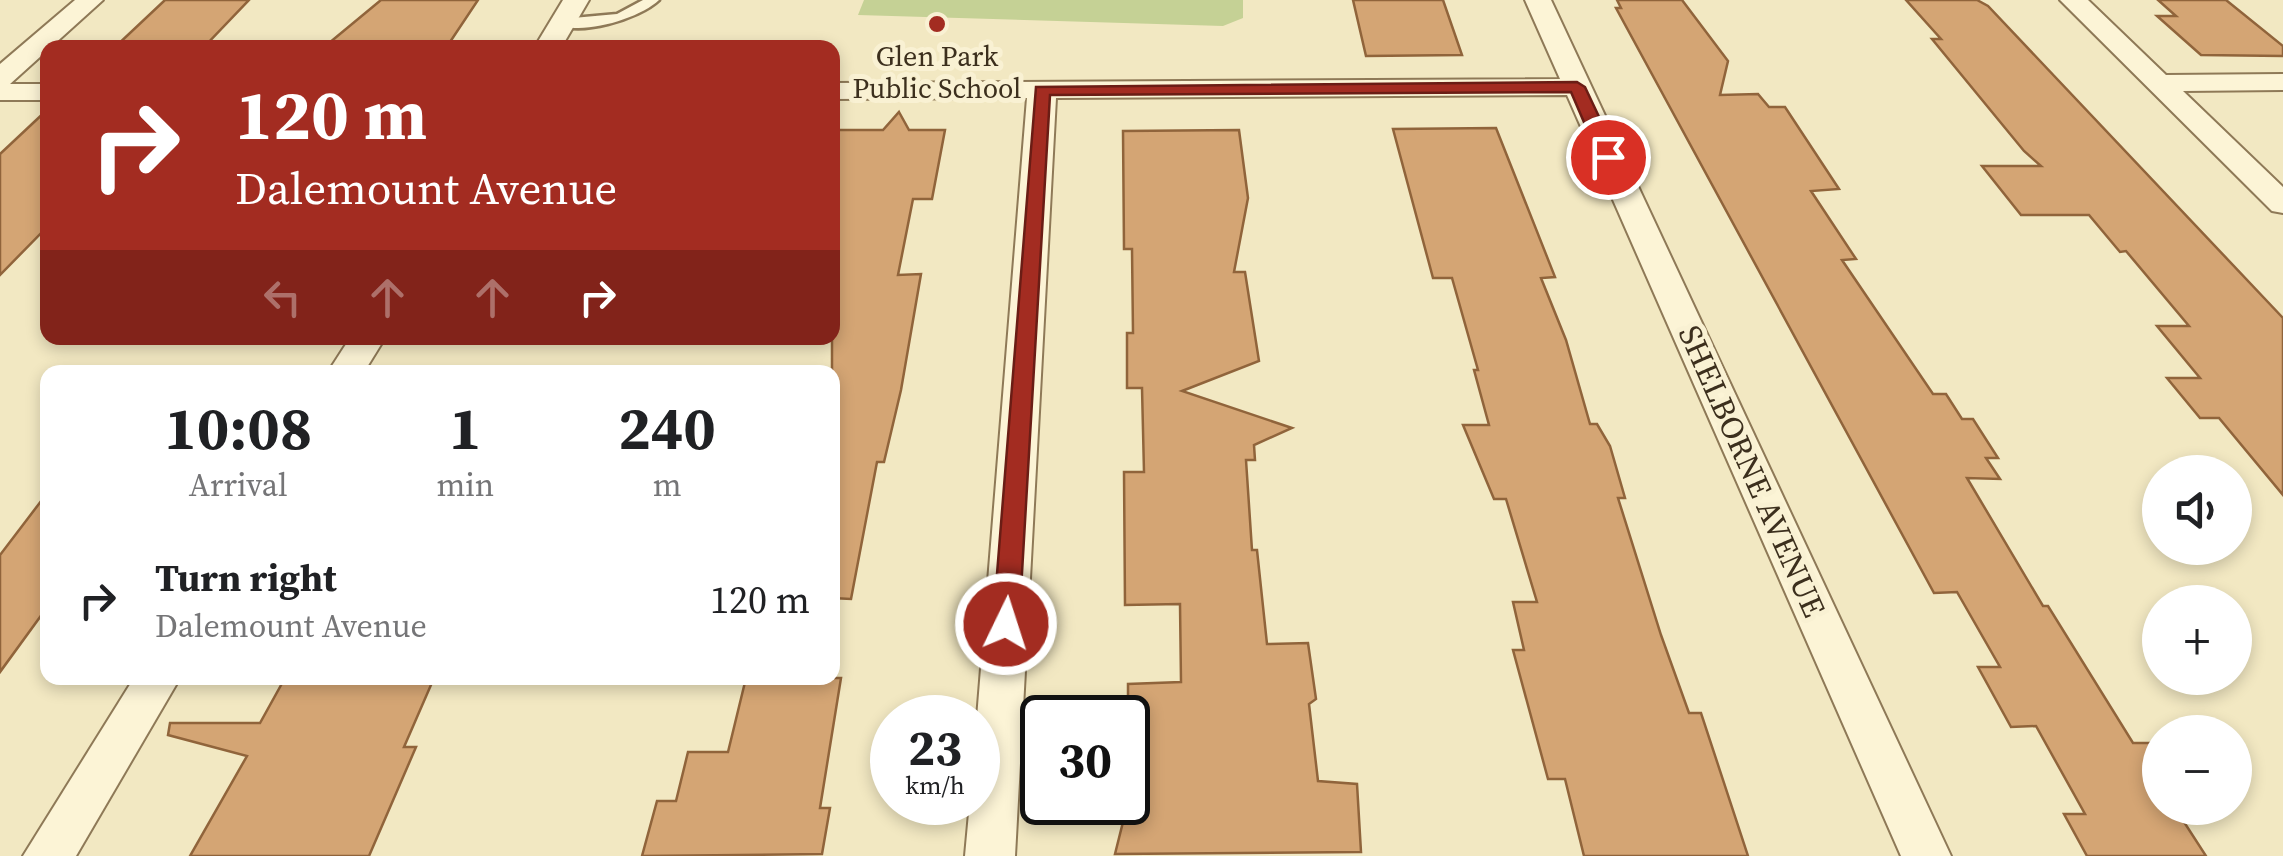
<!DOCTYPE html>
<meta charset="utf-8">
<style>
:root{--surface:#fff;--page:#f6f6f6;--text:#202124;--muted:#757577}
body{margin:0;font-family:"Source Serif 4",serif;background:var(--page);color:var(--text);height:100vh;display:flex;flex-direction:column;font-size:38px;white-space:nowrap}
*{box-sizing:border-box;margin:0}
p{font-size:32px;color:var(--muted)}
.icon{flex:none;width:55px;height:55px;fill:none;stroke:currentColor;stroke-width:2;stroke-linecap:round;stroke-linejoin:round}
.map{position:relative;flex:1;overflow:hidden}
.sheet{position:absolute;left:40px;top:365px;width:800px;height:320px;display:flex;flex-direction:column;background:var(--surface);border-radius:20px;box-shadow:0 5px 15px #0003}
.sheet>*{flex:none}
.hud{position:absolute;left:40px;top:40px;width:800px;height:305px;border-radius:20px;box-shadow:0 5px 15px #0003;background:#a32c21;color:#fff;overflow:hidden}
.controls{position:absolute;left:2142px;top:455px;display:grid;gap:20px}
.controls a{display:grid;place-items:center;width:110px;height:110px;border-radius:50%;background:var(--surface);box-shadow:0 5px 15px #0003;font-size:50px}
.speed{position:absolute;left:870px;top:695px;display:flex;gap:20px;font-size:50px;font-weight:700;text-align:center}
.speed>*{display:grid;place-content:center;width:130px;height:130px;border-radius:50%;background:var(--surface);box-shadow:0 5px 15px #0003;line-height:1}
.speed small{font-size:25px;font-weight:400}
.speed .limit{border:5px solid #111;border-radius:15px;background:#fff;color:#111}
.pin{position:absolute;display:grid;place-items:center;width:85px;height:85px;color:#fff;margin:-42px;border:5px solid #fff;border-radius:50%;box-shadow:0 2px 10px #0007}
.me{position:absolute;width:110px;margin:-55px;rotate:4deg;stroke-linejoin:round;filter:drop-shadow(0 0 8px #0008)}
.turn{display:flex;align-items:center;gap:35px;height:210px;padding:0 30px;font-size:45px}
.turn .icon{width:130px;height:130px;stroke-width:2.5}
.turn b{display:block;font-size:70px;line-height:85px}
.lanes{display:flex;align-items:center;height:95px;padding:0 30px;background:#0003;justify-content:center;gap:50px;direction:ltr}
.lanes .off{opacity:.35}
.eta{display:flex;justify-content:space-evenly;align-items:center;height:170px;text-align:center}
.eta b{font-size:60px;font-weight:700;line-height:70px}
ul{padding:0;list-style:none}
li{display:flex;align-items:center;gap:30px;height:130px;padding:0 30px}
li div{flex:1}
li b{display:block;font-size:38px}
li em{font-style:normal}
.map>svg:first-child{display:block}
</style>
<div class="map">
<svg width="2283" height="856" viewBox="0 0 2283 856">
<rect width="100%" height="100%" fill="#f2e8c2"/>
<polygon fill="#c5d195" points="864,0 1243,0 1243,18 1223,26 858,15"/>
<g fill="#d4a574" stroke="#90643b" stroke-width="2.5">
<polygon points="165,0 249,0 203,48 114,48"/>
<polygon points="381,0 478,0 446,48 323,48"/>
<polygon points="1353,0 1443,0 1462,55 1366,56"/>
<polygon points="1617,0 1682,0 1728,61 1720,95 1758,94 1769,107 1785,107 1839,189 1811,191 1856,259 1842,260 1933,394 1946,394 1962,419 1973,419 1998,458 1986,458 2000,479 1967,478 2043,606 2048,606 2133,743 2160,743 2160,808 2175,808 2206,856 2087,856 2064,814 2085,814 2036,726 2011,727 1978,667 2000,667 1957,592 1934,593 1616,8 1621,8"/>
<polygon points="1906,0 1977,0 1988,6 2283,318 2283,495 2219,418 2200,418 2167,378 2200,378 2157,326 2189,326 2126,251 2120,252 2089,215 2021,215 1982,166 2041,166 2024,151 1932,39 1941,39"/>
<polygon points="2158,0 2226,0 2283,46 2283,56 2201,55 2157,16 2176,16"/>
<polygon points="48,109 48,226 0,275 0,154"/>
<polygon points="899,112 909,130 945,130 932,199 913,199 898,275 921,274 901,390 884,462 877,462 851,599 832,598 832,130 883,130"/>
<polygon points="1496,128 1555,277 1541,278 1566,340 1590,424 1597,424 1610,446 1625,498 1618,498 1661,635 1689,713 1701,713 1748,856 1584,856 1565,779 1548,779 1513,650 1524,650 1513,602 1537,602 1506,499 1494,499 1463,425 1489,425 1474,370 1478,370 1452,278 1433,278 1393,129"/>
<polygon points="1239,130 1248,198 1234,272 1245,272 1259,361 1182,391 1292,428 1254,445 1255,460 1246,460 1252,550 1257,550 1267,644 1308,643 1316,699 1309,704 1318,781 1357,784 1361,852 1115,854 1128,802 1128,684 1181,682 1180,604 1125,605 1124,472 1144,472 1142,388 1127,388 1127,333 1133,333 1132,249 1124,249 1123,131"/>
<polygon points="48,492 48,606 0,672 0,555"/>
<polygon points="285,678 434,678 404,747 416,747 369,856 190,856 247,756 168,735 170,723 260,723"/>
<polygon points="746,678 841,678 820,808 830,808 822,854 642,856 657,801 676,801 688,752 728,752"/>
</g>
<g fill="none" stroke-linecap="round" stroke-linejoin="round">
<g stroke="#8e7957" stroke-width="5">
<path id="service" d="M643,0h16c-20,19 -80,37 -104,23l7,-4 55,-5z"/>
</g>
<g stroke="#8e7957" stroke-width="4">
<g id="minor">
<polygon points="75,0 103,0 10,84 48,84 48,100 0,100 0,64"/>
<polygon points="563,0 589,0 561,48 534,48"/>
<polygon points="1525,0 1551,0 1951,856 1901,856 1567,95 1056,98 1015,856 965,856 970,802 978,802 977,718 1027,98 832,99 832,83 1560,79"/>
<polygon points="2060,0 2088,0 2166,75 2283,74 2283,90 2183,91 2283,187 2283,213 2272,211"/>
<polygon points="350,338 385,338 364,372 328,372"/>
<polygon points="134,678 180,678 76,856 23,856"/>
</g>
</g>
<use href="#service" fill="#fcf4d6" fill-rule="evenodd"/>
<use href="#minor" fill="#fcf4d6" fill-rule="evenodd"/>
</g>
<polygon fill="#a32c21" stroke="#6a1d15" stroke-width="2.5" points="1577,82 1585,87 1618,157 1615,161 1602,161 1599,157 1571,92 1050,95 1019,624 1015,632 1006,635 997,632 993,624 1036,87"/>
<circle fill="#a32c21" stroke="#f9f1d3" stroke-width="4" cx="937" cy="24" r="10"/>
<g text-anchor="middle" stroke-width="10" stroke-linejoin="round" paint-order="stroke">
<g font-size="28" fill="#3c2f1d" stroke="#f9f1d3">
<text x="937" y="66">Glen Park<tspan x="937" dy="32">Public School</tspan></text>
</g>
<g font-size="32" fill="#3c2f1d" stroke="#f9f1d3">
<text transform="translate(1752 471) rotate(66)" y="11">SHELBORNE AVENUE</text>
</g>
</g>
</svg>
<div class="controls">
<a><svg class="icon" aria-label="sound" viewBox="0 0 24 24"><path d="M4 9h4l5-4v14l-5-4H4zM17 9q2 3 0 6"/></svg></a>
<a>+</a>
<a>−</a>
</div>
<div class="speed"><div>23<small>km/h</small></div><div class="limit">30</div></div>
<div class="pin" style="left:1608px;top:157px;background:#d93025"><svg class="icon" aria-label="arrive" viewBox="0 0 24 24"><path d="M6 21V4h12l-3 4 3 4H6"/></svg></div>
<svg class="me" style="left:1006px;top:624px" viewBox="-20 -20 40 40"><circle r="17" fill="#a32c21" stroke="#fff" stroke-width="3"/><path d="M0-11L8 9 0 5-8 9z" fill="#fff"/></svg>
<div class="hud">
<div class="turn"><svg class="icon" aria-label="right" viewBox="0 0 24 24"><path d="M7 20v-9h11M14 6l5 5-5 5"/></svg><div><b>120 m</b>Dalemount Avenue</div></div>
<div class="lanes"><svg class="icon off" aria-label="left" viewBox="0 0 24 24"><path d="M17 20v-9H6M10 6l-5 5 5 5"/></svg><svg class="icon off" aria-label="ahead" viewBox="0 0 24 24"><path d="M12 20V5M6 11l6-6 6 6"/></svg><svg class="icon off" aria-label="ahead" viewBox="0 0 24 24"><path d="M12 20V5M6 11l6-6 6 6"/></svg><svg class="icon" aria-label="right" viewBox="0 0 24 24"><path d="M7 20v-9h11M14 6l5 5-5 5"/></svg></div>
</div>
<section class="sheet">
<div class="eta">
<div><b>10:08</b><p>Arrival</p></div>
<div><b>1</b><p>min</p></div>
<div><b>240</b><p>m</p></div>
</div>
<ul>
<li><svg class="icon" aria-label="right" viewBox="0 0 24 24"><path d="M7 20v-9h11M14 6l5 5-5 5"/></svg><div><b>Turn right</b><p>Dalemount Avenue</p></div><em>120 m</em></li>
</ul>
</section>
</div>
